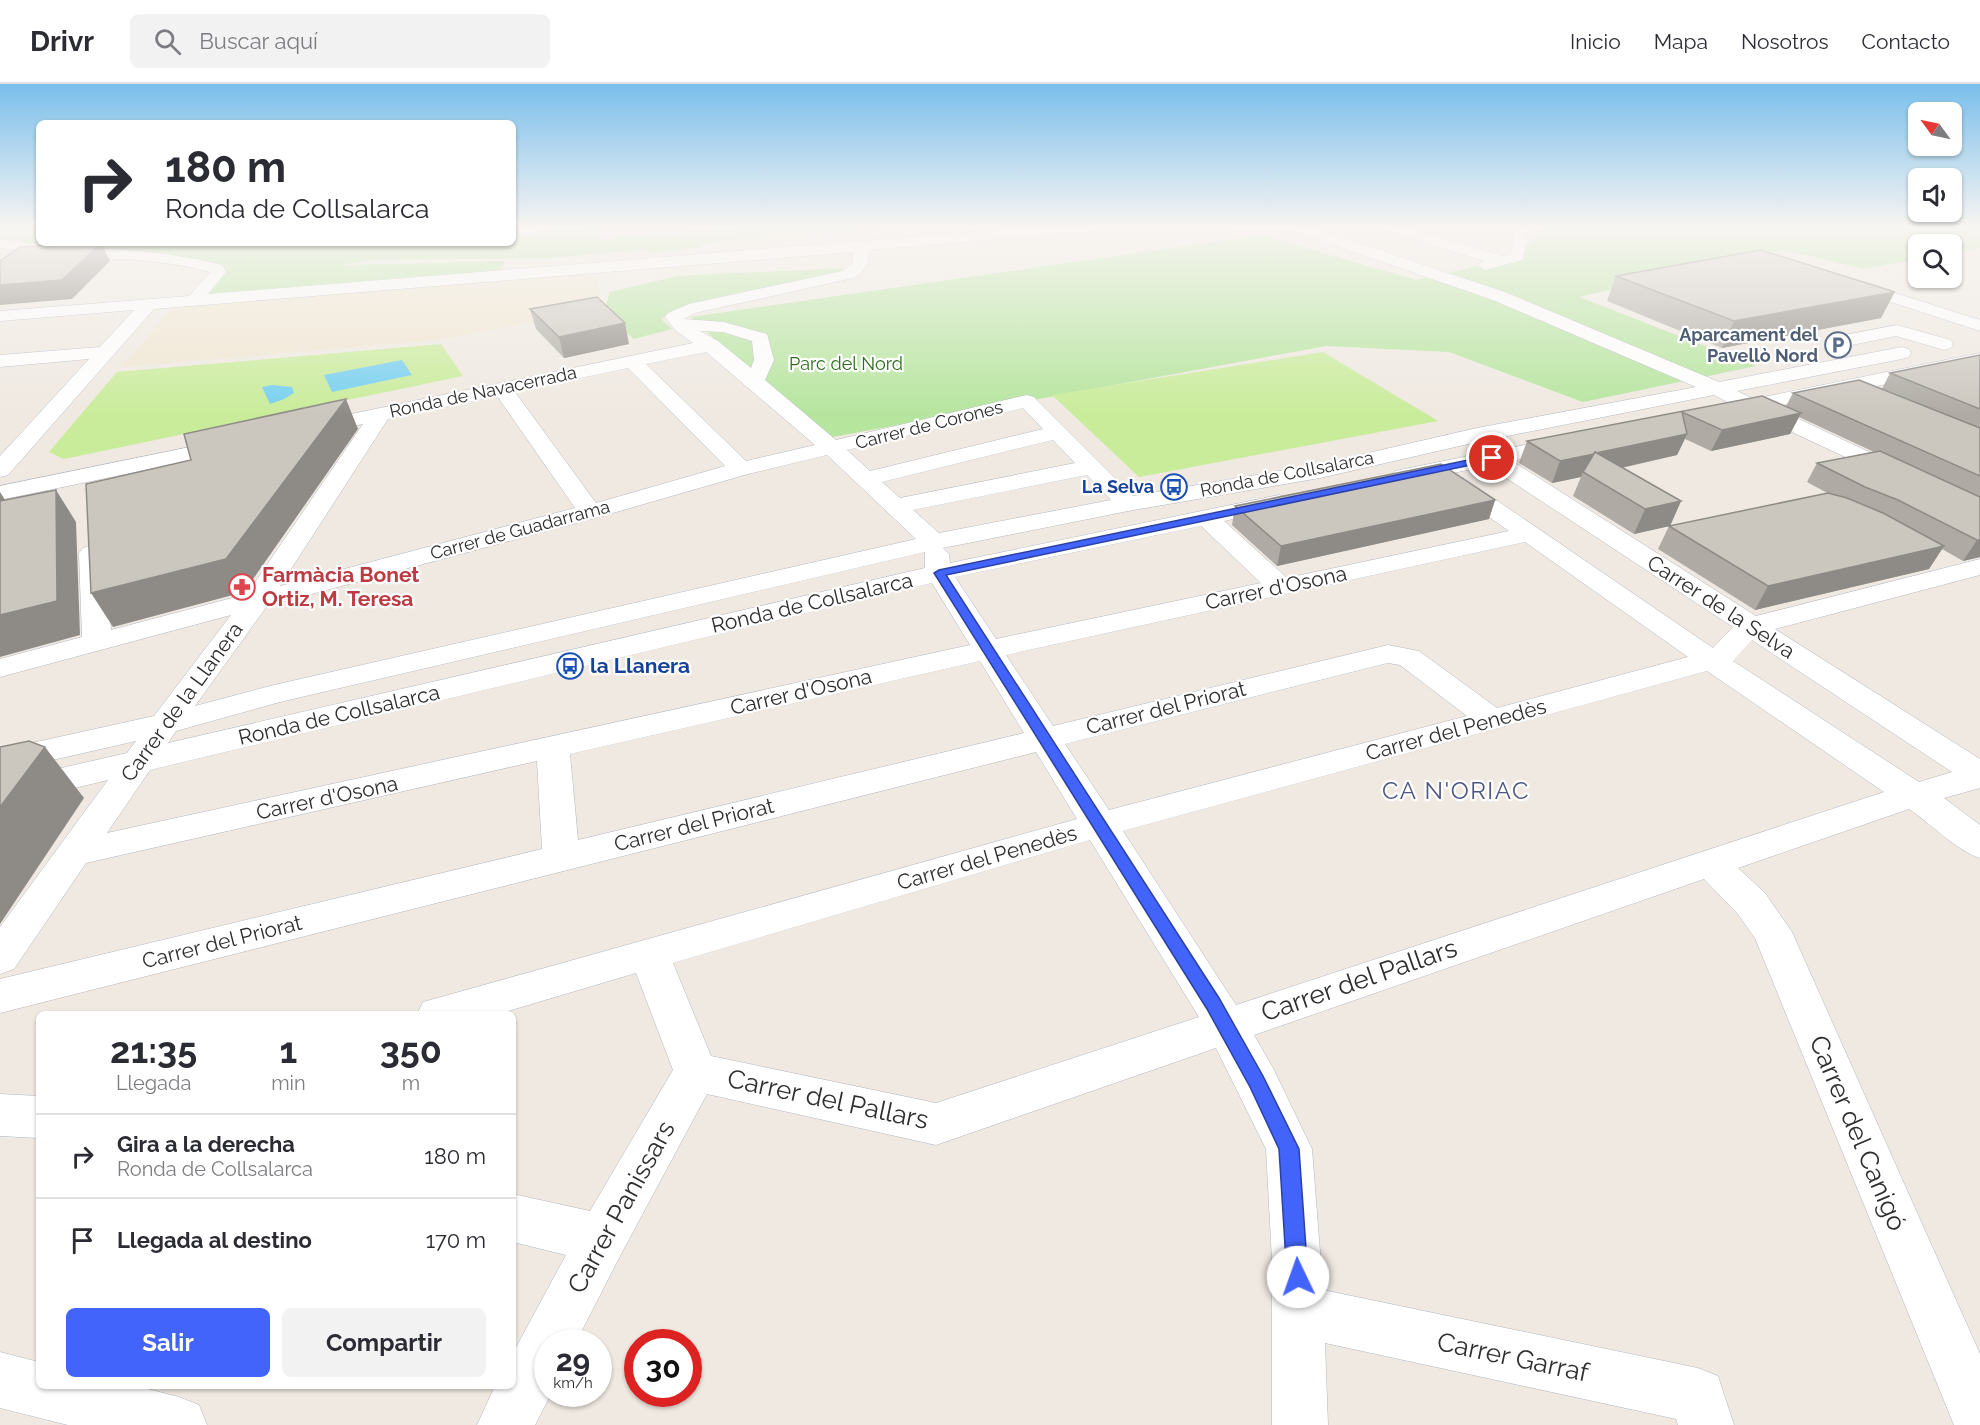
<!DOCTYPE html>
<html lang="es">
<meta charset="utf-8">
<style>
:root{--surface:#fff;--page:#f2f2f3;--text:#2b2b33;--muted:#7c7c81;--line:#e1e1e2;--accent:#4264fb}
body{margin:0;font-family:Raleway,sans-serif;background:var(--page);color:var(--text);height:100vh;display:flex;flex-direction:column;font-size:22px;white-space:nowrap}
*{box-sizing:border-box;margin:0}
p{font-size:20px;color:var(--muted)}
.icon{flex:none;width:33px;height:33px;fill:none;stroke:currentColor;stroke-width:2;stroke-linecap:round;stroke-linejoin:round}
.map{position:relative;flex:1;overflow:hidden}
.drawer{position:absolute;left:36px;top:927px;width:480px;height:378px;display:flex;flex-direction:column;background:var(--surface);border-radius:9px;box-shadow:0 2px 4px #0004}
.drawer>*{flex:none}
.top-card{position:absolute;left:36px;top:36px;width:480px;height:126px;border-radius:9px;box-shadow:0 2px 4px #0004;background:#fff;color:var(--text);overflow:hidden}
.needle{width:39px;rotate:303deg}
.buttons{position:absolute;left:1908px;top:18px;display:grid;gap:12px}
.buttons a{display:grid;place-items:center;width:54px;height:54px;border-radius:9px;background:var(--surface);box-shadow:0 2px 4px #0004;font-size:30px}
.speed{position:absolute;left:534px;top:1245px;display:flex;gap:12px;font-size:30px;font-weight:700;text-align:center}
.speed>*{display:grid;place-content:center;width:78px;height:78px;border-radius:50%;background:var(--surface);box-shadow:0 2px 4px #0004;line-height:1}
.speed small{font-size:15px;font-weight:400}
.speed .limit{border:9px solid #d22;background:#fff;color:#111}
.pin{position:absolute;display:grid;place-items:center;width:51px;height:51px;color:#fff;margin:-26px;border:3px solid #fff;border-radius:50%;box-shadow:0 2px 6px #0007}
.me{position:absolute;width:66px;margin:-33px;rotate:357deg;stroke-linejoin:round;filter:drop-shadow(0 0 4px #0008)}
.turn{display:flex;align-items:center;gap:21px;height:126px;padding:0 30px;font-size:27px}
.turn .icon{width:78px;height:78px;stroke-width:2.5}
.turn b{display:block;font-size:42px;line-height:51px}
.eta{display:flex;justify-content:space-evenly;align-items:center;height:102px;text-align:center}
.eta b{font-size:36px;font-weight:700;line-height:42px}
.cta{display:flex;gap:12px;margin-top:auto;padding:12px 30px}
.cta a{flex:1;height:69px;border-radius:9px;background:var(--accent);color:#fff;font-size:24px;font-weight:700;line-height:69px;text-align:center}
.cta a+a{background:var(--page);color:var(--text)}
ul{padding:0;list-style:none}
li{display:flex;align-items:center;gap:18px;height:84px;padding:0 30px;border-top:2px solid var(--line)}
li div{flex:1}
li b{display:block;font-size:22px}
li em{font-style:normal}
header{display:flex;align-items:center;gap:36px;box-sizing:border-box;height:84px;padding:0 30px;background:var(--surface);border-bottom:2px solid var(--line)}
header strong{font-size:28px}
nav{display:flex;gap:33px;margin-inline-start:auto;font-size:21px}
.search{width:420px;height:54px;background:var(--page);display:flex;align-items:center;gap:15px;box-sizing:border-box;padding:0 21px;border-radius:9px;color:var(--muted);font-size:22px}
.map>svg:first-child{display:block}
</style>
<header>
<strong>Drivr</strong>
<div class="search"><svg class="icon" aria-label="search" viewBox="0 0 24 24"><circle cx="10" cy="10" r="6"/><path d="M15 15l6 6"/></svg>Buscar aquí</div>
<nav><a>Inicio</a><a>Mapa</a><a>Nosotros</a><a>Contacto</a></nav>
</header>
<div class="map">
<svg width="1980" height="1341" viewBox="0 0 1980 1341">
<rect width="100%" height="100%" fill="#efe9e1"/>
<polygon fill="#e3e1e8" points="601,143 745,143 598,155"/>
<polygon fill="#f0e6d1" points="596,187 600,211 583,229 437,256 122,283 174,222"/>
<g fill="#b6e59e">
<polygon points="0,143 39,143 39,159 513,159 513,147 601,143 599,155 745,143 889,143 828,150 774,151 702,160 699,164 650,168 648,165 552,174 373,176 341,181 505,177 501,188 208,213 223,187 221,183 76,169 0,158"/>
<polygon points="1543,143 1980,143 1980,164 1952,169 1952,160 1918,160 1918,175 1864,185 1784,166 1579,213 1756,282 1583,318 1449,268 1326,262 822,355 691,233 1261,151 1416,196 1518,173"/>
<polygon points="843,184 844,188 675,225 661,235 672,245 634,255 604,228 610,208 678,192"/>
</g>
<g fill="#c9ec9a">
<polygon points="441,260 463,292 64,375 49,368 117,288"/>
<polygon points="1323,268 1438,337 1139,393 1052,311"/>
</g>
<g fill="#75cff0">
<polygon points="402,276 412,291 332,308 324,291"/>
<polygon points="272,301 292,303 294,309 284,315 270,320 262,303"/>
</g>
<g fill="none" stroke-linecap="round" stroke-linejoin="round">
<g stroke="#b4b7c1" stroke-width="1">
<g id="minor">
<polygon points="513,143 554,143 547,147 513,149"/>
<path d="M1035,143h67l-7,4 -226,19c0,14 -4,22 -16,28l-158,35 -11,6 40,3 43,12 7,26 -9,20 71,60 191,-45 7,2 99,99 187,-32 157,-36 219,-41 -203,-87 -200,-69h-54l-7,-4h78l195,65 214,90 183,-35 7,2 2,4 -2,4 -7,2 -165,32 17,8 226,-46v12l-207,42 207,97v16l-231,-108 -19,4 -7,-2 -3,-4 3,-4 8,-2 -17,-9 -237,47 -157,36 -192,33 -185,37 6,6 1,9 329,-68 9,2 3,5 -3,5 -64,14 63,57 222,-47 -61,-43 -4,-5 4,-5 8,-2 8,2 249,170 20,-21 -245,-161 -85,17 -8,-2 -4,-5 4,-5 78,-16 -3,-4 3,-5 8,-2 15,7 71,-15 8,2 3,5 -3,5 -63,13 244,155 224,-57v16l-205,54 205,130v29l-36,10 36,27v33c-23,-7 -50,-35 -71,-49l-171,59 27,25 27,39 188,422v71h-26l-199,-487 -18,-25 -33,-34 -450,156 19,33 39,81 11,141 375,78 20,8 16,49h-56l-2,-6 -351,-76 3,82h-56v-165l-6,-111 -50,-101 -280,97 -229,-51 -87,162 -44,86h-28v52h3l-16,31h-58l18,-39h18v-33l53,-98 -53,-13v-48l77,17 83,-141 -37,-97 -138,41h-81l6,-12 654,-183 -41,-67 -1036,261v-34l542,-130 -5,-88 -451,102 -72,106 -14,5v-47l108,-147 -108,26v-24l127,-29 9,-12 -136,31v-22l154,-34 77,-101 -231,62v-18l82,-22 -3,-84 4,-5 9,-3 9,3 4,5 6,77 136,-36 116,-170 -52,11 -8,-1 -3,-5 3,-5 390,-81 -17,-12 -11,-14 3,-4 21,-9 153,-33 10,-7 2,-12 -700,57 -146,166 -8,2v-21l89,-97 -89,8v-12l100,-8 34,-37 -134,11v-10l189,-15 21,-24c-35,-9 -75,-14 -111,-13 -12,0 -37,5 -45,-4l3,-3c38,-10 126,3 165,13l4,7 -18,22zM700,247l23,1 29,9 2,19 -3,8 -33,-27zM706,268l109,93 -69,16 -100,-97zM628,284l97,98 -129,37 -81,-111zM497,312l78,112 -295,78 108,-167zM1023,324l20,21 -173,42 -23,-21zM1053,356l22,23 -175,35 -18,-16zM827,371l89,84 -642,146 -79,21 72,-100 332,-89 149,-43zM1087,391l24,25 -172,33 -26,-23zM1201,442l60,57 -265,56 -41,-62zM1525,458l163,115 -191,51 -78,-57 -31,-6 -335,81 -47,-71zM925,468v16l-757,175 8,-12 104,-29zM932,499l38,62 -863,188 43,-63zM1752,556l200,132 -33,10 -186,-121zM980,577l44,72 -446,107 -8,-86zM1388,579l12,2 67,51 -358,94 -44,-66zM1707,587l177,121 -648,213 -113,-174zM1090,756l109,177 -263,86 -225,-47 -38,-93z"/>
<polygon points="1383,143 1407,143 1502,172 1511,170 1515,143 1529,143 1523,176 1485,186 1477,181 1484,177 1385,146"/>
<polygon points="3,155 36,160 43,166 6,196 0,198 0,185 24,167 0,164 0,156"/>
<polygon points="1851,195 1980,236 1980,247 1845,203 1843,200"/>
<polygon points="1897,241 1951,256 1953,260 1951,264 1944,266 1896,252 1847,262 1840,260 1838,256 1840,252"/>
<polygon points="234,354 242,356 245,361 242,366 0,416 0,402"/>
<polygon points="0,1010 39,1012 39,1054 0,1052"/>
<polygon points="0,1268 39,1278 39,1302 136,1302 179,1313 199,1321 207,1341 68,1341 0,1324"/>
</g>
</g>
<use href="#minor" fill="#fff" fill-rule="evenodd"/>
</g>
<g fill="#afaba4" fill-rule="evenodd">
<polygon points="1616,192 1881,234 1722,264 1607,217"/>
<polygon points="530,225 629,260 564,274 536,245"/>
<path d="M1980,271v202l-17,4 -21,-12 -13,20 -174,41 -97,-61 11,-23 -35,8 -61,-38 8,-19 -29,6 -33,-20 8,-22 235,-45 24,10 7,-13 89,-4 8,-16zM1799,333l75,35 -57,11 -10,19 22,12 -159,32 11,-25 -59,-33 55,-13 8,-16 26,12 79,-17z"/>
<polygon points="1495,416 1489,435 1277,482 1232,441 1235,422"/>
</g>
<g fill="#8e8b86">
<polygon points="101,159 110,177 72,215 0,221 0,201"/>
<polygon points="1895,208 1881,234 1722,264 1734,237"/>
<polygon points="625,239 629,260 564,274 559,253"/>
<polygon points="346,315 358,345 244,508 113,543 91,509"/>
<polygon points="1801,329 1790,350 1711,367 1722,346"/>
<polygon points="1687,350 1677,371 1588,391 1583,388 1581,393 1552,399 1560,377"/>
<polygon points="56,406 76,438 80,551 0,573 0,531"/>
<polygon points="0,408 9,422 0,443"/>
<polygon points="1495,416 1489,435 1277,482 1281,462"/>
<polygon points="1681,417 1670,442 1634,450 1645,425"/>
<polygon points="1977,456 1980,456 1980,473 1963,477"/>
<polygon points="1944,462 1929,485 1755,526 1768,502"/>
<polygon points="45,663 84,714 0,840 0,723"/>
</g>
<g fill="#cbc7bf" stroke="#8e8b86" stroke-width="1.5">
<polygon points="101,159 62,196 0,201 0,177 20,163"/>
<polygon points="1761,166 1895,208 1734,237 1616,192"/>
<polygon points="597,213 625,239 559,253 530,225"/>
<polygon points="1980,271 1980,325 1890,289"/>
<polygon points="1859,296 1980,344 1980,392 1793,309"/>
<polygon points="1762,312 1801,329 1722,346 1682,328 1687,350 1596,369 1595,368 1594,370 1560,377 1527,357"/>
<polygon points="346,315 226,475 91,509 86,400 191,376 184,350"/>
<polygon points="1880,367 1980,413 1980,456 1977,456 1898,416 1865,403 1817,379"/>
<polygon points="1595,368 1681,417 1645,425 1583,388"/>
<polygon points="1441,380 1495,416 1281,462 1235,422"/>
<polygon points="56,406 57,517 0,531 0,417"/>
<polygon points="1828,409 1847,414 1883,429 1944,462 1768,502 1669,442"/>
<polygon points="29,657 45,663 0,723 0,663"/>
</g>
<linearGradient id="sky" x2="0" y2="1"><stop stop-color="#7abfeb"/><stop offset="0.43" stop-color="#f8f5f2"/><stop offset="1" stop-color="#f8f5f2" stop-opacity="0"/></linearGradient>
<rect width="1980" height="331" fill="url(#sky)"/>
<polygon fill="#4264fb" stroke="#2b41a3" stroke-width="1.5" points="1492,371 1495,372 1495,376 946,491 1219,914 1263,992 1299,1065 1308,1193 1305,1201 1298,1204 1290,1201 1287,1193 1279,1065 1250,1003 1207,925 934,489 939,486"/>
<defs>
<g id="parking-ring" transform="scale(1.35)"><circle r="9.5" fill="#fff" stroke="#5c6f8a" stroke-width="1.5"/><path d="M-3.5-5.5H1a3.5 3.5 0 0 1 0 7H-1V5.5H-3.5ZM-1-3.4V-.6H.8a1.4 1.4 0 0 0 0-2.8Z" fill="#5c6f8a"/></g>
<g id="bus-ring" transform="scale(1.35)"><circle r="9.5" fill="#fff" stroke="#1a4fb4" stroke-width="1.5"/><path d="M-5-6H5V4H4V6H2V4H-2V6H-4V4H-5ZM-3.5-4V0h7V-4ZM-3.5 1.2v1.5H-2V1.2ZM2 1.2v1.5H3.5V1.2Z" fill="#1a4fb4"/></g>
<g id="pharmacy-ring" transform="scale(1.35)"><circle r="9.5" fill="#fff" stroke="#e0444e" stroke-width="1.5"/><path d="M-2-6h4v4h4v4h-4v4h-4v-4h-4v-4h4Z" fill="#e0444e"/></g>
</defs>
<g fill-rule="evenodd">
<use href="#parking-ring" x="1838" y="261"/>
<use href="#bus-ring" x="1174" y="403"/>
<use href="#pharmacy-ring" x="242" y="503"/>
<use href="#bus-ring" x="570" y="582"/>
</g>
<g text-anchor="middle" stroke-width="4.5" stroke-linejoin="round" paint-order="stroke">
<g font-size="18" font-weight="bold" fill="#4e5e75" stroke="#fff" text-anchor="end">
<text x="1818" y="257">Aparcament del<tspan x="1818" dy="21">Pavellò Nord</tspan></text>
</g>
<g font-size="18" fill="#2c6e1b" stroke="#fff">
<text x="846" y="286">Parc del Nord</text>
</g>
<g font-size="18" fill="#2e2e2e" stroke="#fff">
<text transform="translate(483 308) rotate(-12)" y="6">Ronda de Navacerrada</text>
<text transform="translate(929 341) rotate(-14)" y="6">Carrer de Corones</text>
<text transform="translate(1287 390) rotate(-11)" y="6">Ronda de Collsalarca</text>
<text transform="translate(520 446) rotate(-15)" y="6">Carrer de Guadarrama</text>
</g>
<g font-size="18" font-weight="bold" fill="#164399" stroke="#fff" text-anchor="end">
<text x="1154" y="409">La Selva</text>
</g>
<g font-size="21" font-weight="bold" fill="#be3a42" stroke="#fff" text-anchor="start">
<text x="262" y="498">Farmàcia Bonet<tspan x="262" dy="24">Ortiz, M. Teresa</tspan></text>
</g>
<g font-size="21" fill="#2e2e2e" stroke="#fff">
<text transform="translate(1276 504) rotate(-12)" y="7">Carrer d'Osona</text>
<text transform="translate(812 519) rotate(-13)" y="7">Ronda de Collsalarca</text>
<text transform="translate(1721 523) rotate(33)" y="7">Carrer de la Selva</text>
<text transform="translate(801 608) rotate(-13)" y="7">Carrer d'Osona</text>
<text transform="translate(182 618) rotate(-54)" y="7">Carrer de la Llanera</text>
<text transform="translate(1166 624) rotate(-14)" y="7">Carrer del Priorat</text>
<text transform="translate(339 631) rotate(-13)" y="7">Ronda de Collsalarca</text>
<text transform="translate(1456 646) rotate(-15)" y="7">Carrer del Penedès</text>
<text transform="translate(327 714) rotate(-12)" y="7">Carrer d'Osona</text>
<text transform="translate(694 741) rotate(-14)" y="7">Carrer del Priorat</text>
<text transform="translate(987 774) rotate(-16)" y="7">Carrer del Penedès</text>
<text transform="translate(222 858) rotate(-14)" y="7">Carrer del Priorat</text>
</g>
<g font-size="21" font-weight="bold" fill="#164399" stroke="#fff" text-anchor="start">
<text x="590" y="589">la Llanera</text>
</g>
<g font-size="24" letter-spacing="1.5" fill="#4d5680" stroke="#fff">
<text x="1456" y="715">CA N'ORIAC</text>
</g>
<g font-size="26" fill="#2e2e2e" stroke="#fff">
<text transform="translate(1359 896) rotate(-19)" y="9">Carrer del Pallars</text>
<text transform="translate(828 1015) rotate(12)" y="9">Carrer del Pallars</text>
<text transform="translate(1858 1049) rotate(67)" y="9">Carrer del Canigó</text>
<text transform="translate(621 1123) rotate(-61)" y="9">Carrer Panissars</text>
<text transform="translate(1513 1273) rotate(12)" y="9">Carrer Garraf</text>
</g>
</g>
</svg>
<div class="buttons">
<a><svg class="needle" viewBox="-14 -14 28 28"><path d="M0-13l5 13h-10z" fill="#e53935"/><path d="M0 13l5-13h-10z" fill="#7c7c81"/></svg></a>
<a><svg class="icon" aria-label="sound" viewBox="0 0 24 24"><path d="M4 9h4l5-4v14l-5-4H4zM17 9q2 3 0 6"/></svg></a>
<a><svg class="icon" aria-label="search" viewBox="0 0 24 24"><circle cx="10" cy="10" r="6"/><path d="M15 15l6 6"/></svg></a>
</div>
<div class="speed"><div>29<small>km/h</small></div><div class="limit">30</div></div>
<div class="pin" style="left:1492px;top:374px;background:#d93025"><svg class="icon" aria-label="arrive" viewBox="0 0 24 24"><path d="M6 21V4h12l-3 4 3 4H6"/></svg></div>
<svg class="me" style="left:1298px;top:1193px" viewBox="-20 -20 40 40"><circle r="19" fill="#fff"/><path d="M0-13L10 11 0 6-10 11z" fill="#4264fb"/></svg>
<div class="top-card">
<div class="turn"><svg class="icon" aria-label="right" viewBox="0 0 24 24"><path d="M7 20v-9h11M14 6l5 5-5 5"/></svg><div><b>180 m</b>Ronda de Collsalarca</div></div>
</div>
<section class="drawer">
<div class="eta">
<div><b>21:35</b><p>Llegada</p></div>
<div><b>1</b><p>min</p></div>
<div><b>350</b><p>m</p></div>
</div>
<ul>
<li><svg class="icon" aria-label="right" viewBox="0 0 24 24"><path d="M7 20v-9h11M14 6l5 5-5 5"/></svg><div><b>Gira a la derecha</b><p>Ronda de Collsalarca</p></div><em>180 m</em></li>
<li><svg class="icon" aria-label="arrive" viewBox="0 0 24 24"><path d="M6 21V4h12l-3 4 3 4H6"/></svg><div><b>Llegada al destino</b></div><em>170 m</em></li>
</ul>
<div class="cta"><a>Salir</a><a>Compartir</a></div>
</section>
</div>
